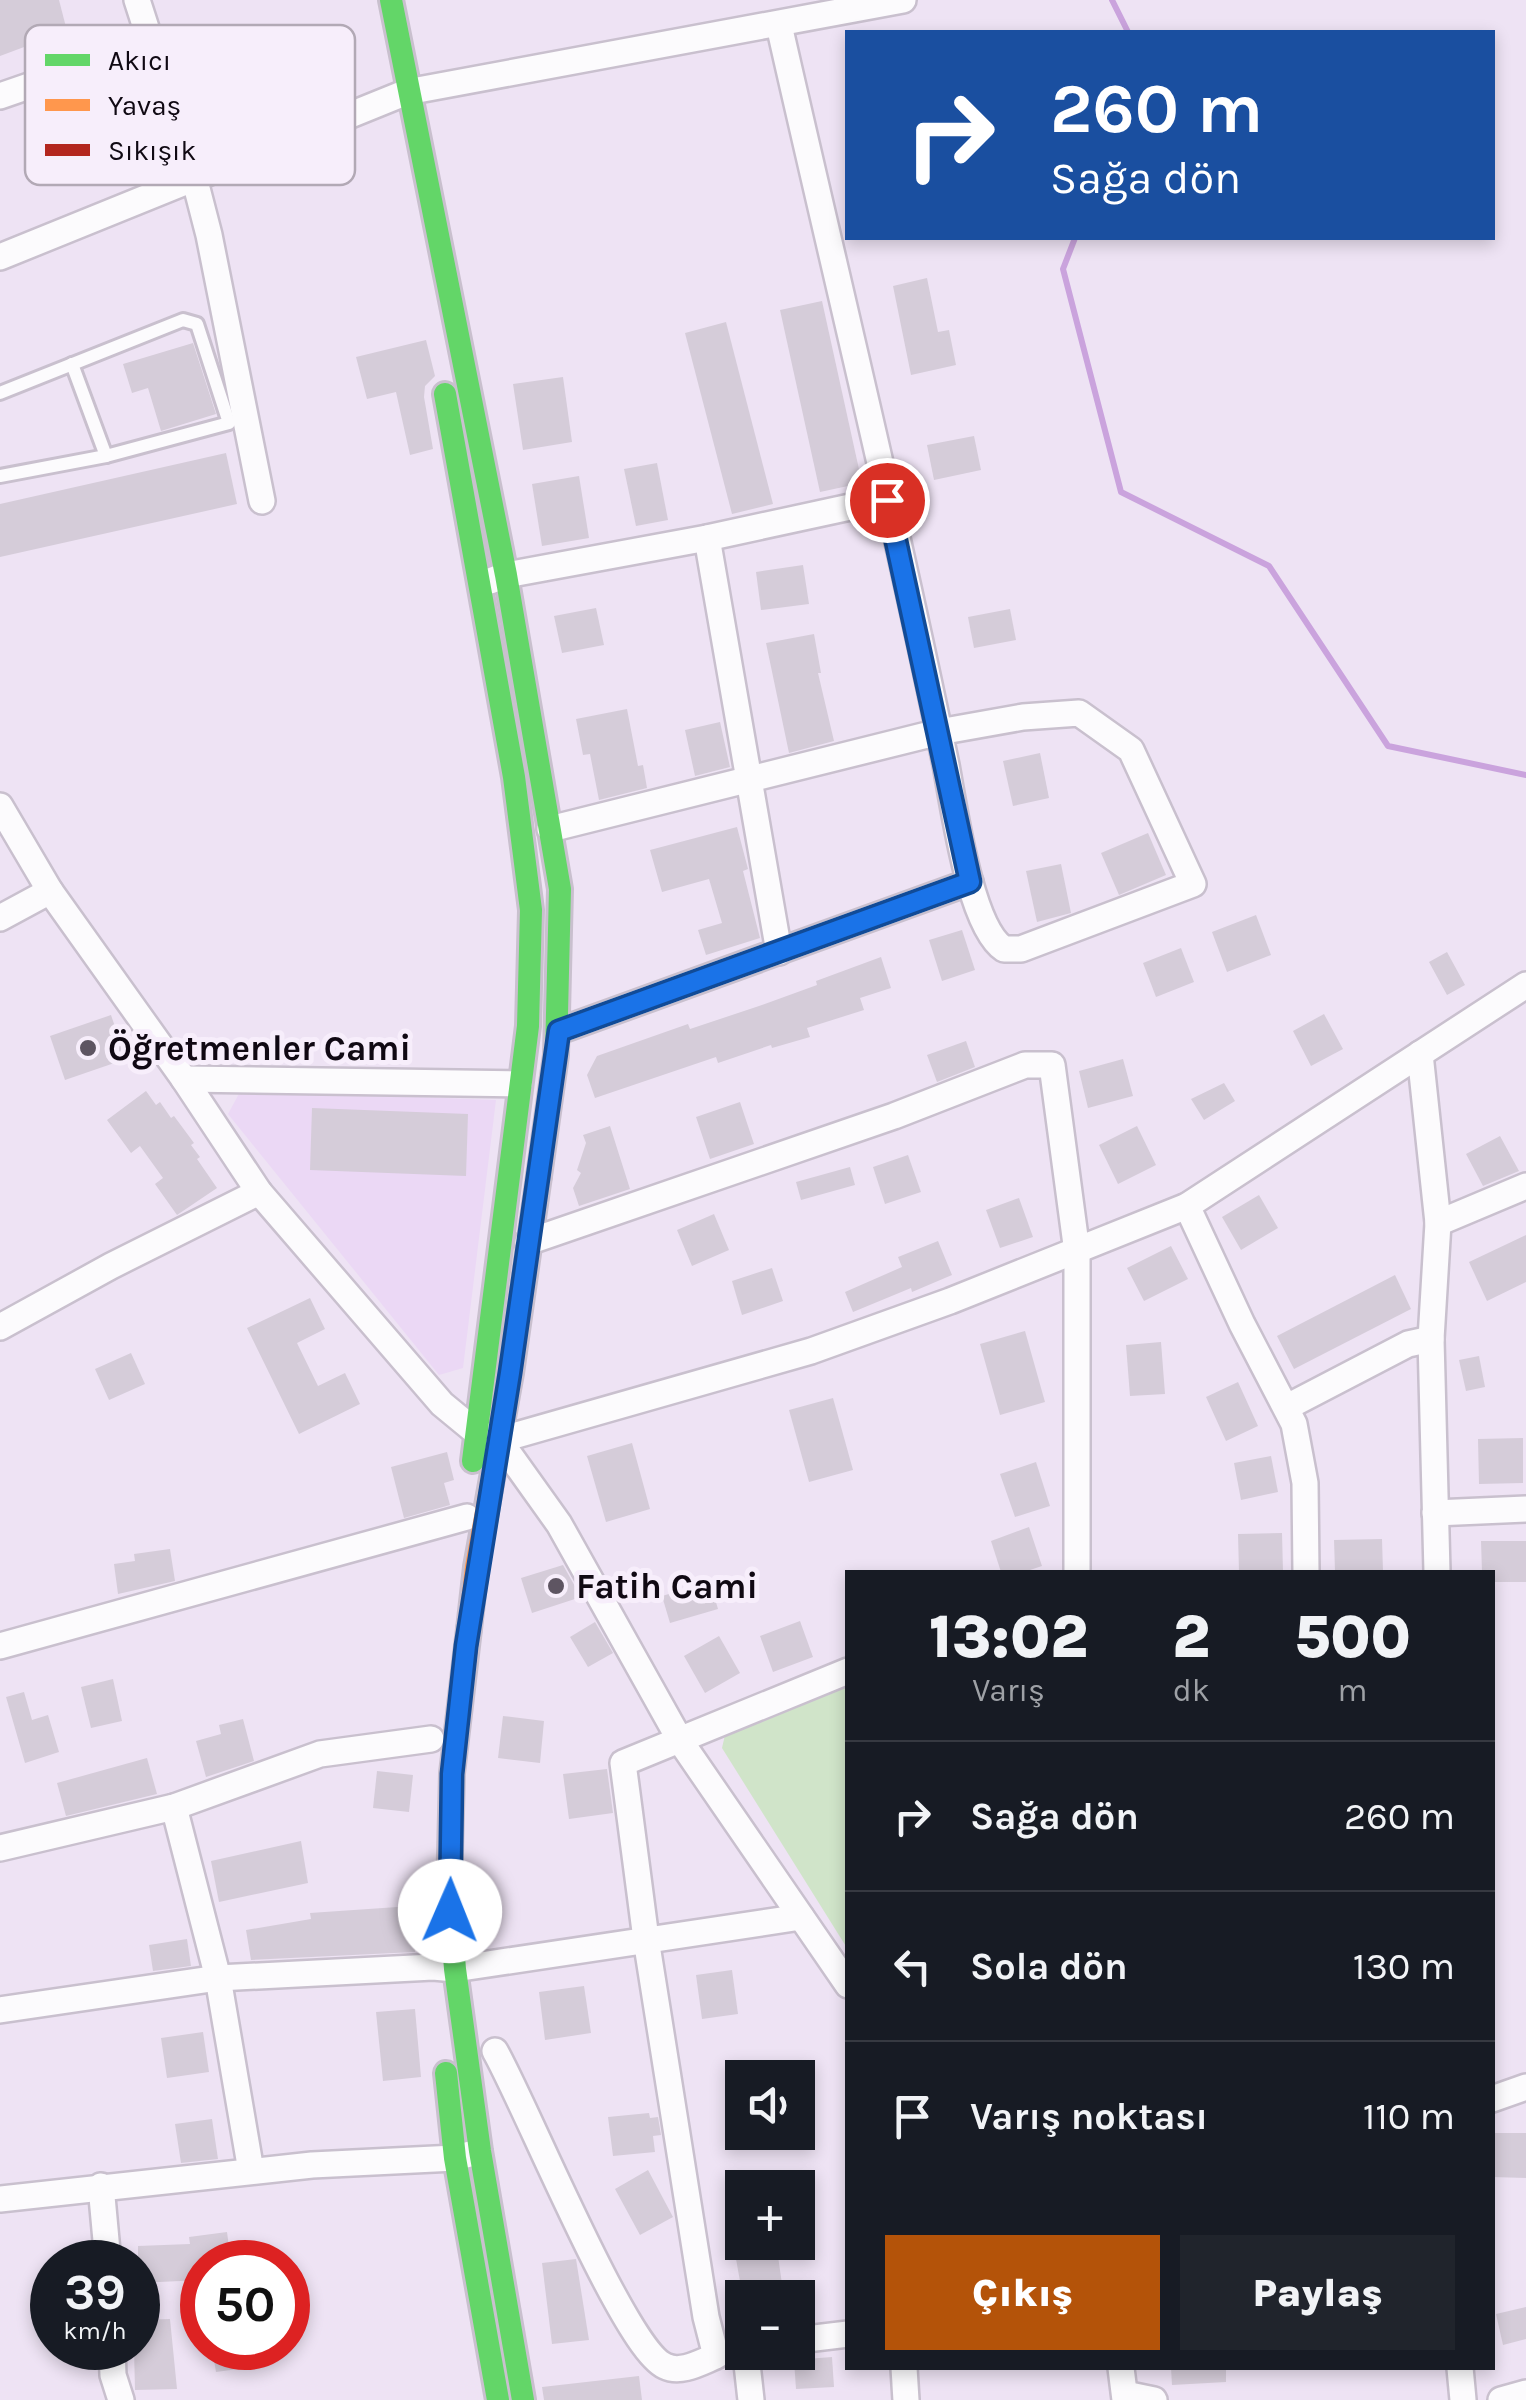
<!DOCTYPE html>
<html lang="tr">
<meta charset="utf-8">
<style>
:root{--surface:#171b24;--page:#20242c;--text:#f1f3f6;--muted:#9ea1a6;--line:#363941;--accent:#b45309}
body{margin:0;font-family:Karla,sans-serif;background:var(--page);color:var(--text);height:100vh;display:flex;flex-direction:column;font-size:38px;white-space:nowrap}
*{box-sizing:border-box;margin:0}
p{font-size:32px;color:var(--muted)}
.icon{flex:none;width:55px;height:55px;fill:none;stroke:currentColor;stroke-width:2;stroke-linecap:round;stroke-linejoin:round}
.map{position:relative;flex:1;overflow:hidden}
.side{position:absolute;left:845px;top:1570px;width:650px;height:800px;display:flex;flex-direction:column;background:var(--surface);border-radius:0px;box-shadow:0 5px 15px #0003}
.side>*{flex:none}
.guide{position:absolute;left:845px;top:30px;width:650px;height:210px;border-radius:0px;box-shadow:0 5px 15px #0003;background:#1a4fa0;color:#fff;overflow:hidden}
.buttons{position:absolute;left:725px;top:2060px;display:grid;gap:20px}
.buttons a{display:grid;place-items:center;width:90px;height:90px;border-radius:0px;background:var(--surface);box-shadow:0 5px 15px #0003;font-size:50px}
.speed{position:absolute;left:30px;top:2240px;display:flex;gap:20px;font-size:50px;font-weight:700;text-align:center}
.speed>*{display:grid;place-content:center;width:130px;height:130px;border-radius:50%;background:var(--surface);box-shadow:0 5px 15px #0003;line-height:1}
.speed small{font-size:25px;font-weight:400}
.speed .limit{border:15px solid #d22;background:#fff;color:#111}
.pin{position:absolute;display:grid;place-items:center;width:85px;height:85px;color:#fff;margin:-42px;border:5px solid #fff;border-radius:50%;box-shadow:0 2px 10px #0007}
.me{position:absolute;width:110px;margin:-55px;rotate:1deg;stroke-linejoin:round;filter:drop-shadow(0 0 8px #0008)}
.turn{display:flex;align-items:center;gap:35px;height:210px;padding:0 40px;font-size:45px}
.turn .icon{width:130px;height:130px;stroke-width:2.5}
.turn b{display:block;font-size:70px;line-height:85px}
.eta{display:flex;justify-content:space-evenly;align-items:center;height:170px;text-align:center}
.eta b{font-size:60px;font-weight:800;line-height:70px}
.action{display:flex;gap:20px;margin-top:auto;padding:20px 40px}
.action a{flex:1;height:115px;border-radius:0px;background:var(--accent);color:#fff;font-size:40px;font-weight:800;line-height:115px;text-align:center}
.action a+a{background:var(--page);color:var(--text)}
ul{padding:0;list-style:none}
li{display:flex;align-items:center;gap:30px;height:150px;padding:0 40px;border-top:2px solid var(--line)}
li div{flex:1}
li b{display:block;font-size:38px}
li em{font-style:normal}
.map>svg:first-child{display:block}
</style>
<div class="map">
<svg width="1526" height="2400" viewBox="0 0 1526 2400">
<rect width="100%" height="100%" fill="#eee3f4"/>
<polygon fill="#ebd8f5" points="241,1090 496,1100 463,1368 439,1375 228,1114"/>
<polygon fill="#d0e4c9" points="847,1683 847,1948 722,1748 725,1735"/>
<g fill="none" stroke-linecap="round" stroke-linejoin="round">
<g stroke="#caa3dd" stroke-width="6">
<polyline points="1112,0 1128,32"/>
<polyline points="1075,238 1063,269 1121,492 1269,566 1388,746 1526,775"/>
</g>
</g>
<g fill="#d5ccd9">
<polygon points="0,0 59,0 67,31 0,56"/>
<polygon points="927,278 938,332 949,330 956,365 911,375 893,286"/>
<polygon points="822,301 862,483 820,492 780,310"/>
<polygon points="726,322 773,504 732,514 685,333"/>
<polygon points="426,340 435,376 425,386 424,397 433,449 410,455 396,392 367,399 356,357"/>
<polygon points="193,343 216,414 161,431 148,388 132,393 123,364"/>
<polygon points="563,377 572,442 523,450 513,384"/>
<polygon points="974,436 981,470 934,480 927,445"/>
<polygon points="226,453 237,504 0,557 0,504"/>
<polygon points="657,463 668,520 636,526 624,469"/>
<polygon points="579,476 589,538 542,546 532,484"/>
<polygon points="803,565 809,604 761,610 756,572"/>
<polygon points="596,608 604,645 562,653 554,616"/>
<polygon points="1010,609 1016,640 974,648 968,617"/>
<polygon points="814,634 821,673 818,673 834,741 789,753 766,643"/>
<polygon points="627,709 638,766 643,765 647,788 599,800 590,754 583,755 576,719"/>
<polygon points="720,722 730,767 695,776 685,730"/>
<polygon points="1040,753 1049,798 1013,806 1003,761"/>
<polygon points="737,827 748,869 743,871 760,938 706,955 698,930 722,923 709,879 662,892 650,850"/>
<polygon points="1148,833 1166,875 1119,895 1101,853"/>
<polygon points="1061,864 1071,913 1037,922 1026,871"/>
<polygon points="1256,915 1271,955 1227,972 1212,932"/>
<polygon points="962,930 975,970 942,981 929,940"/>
<polygon points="1181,948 1194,982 1156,997 1143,963"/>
<polygon points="1447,952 1465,985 1447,995 1429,962"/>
<polygon points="881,957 891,988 860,998 864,1010 807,1028 810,1037 772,1048 771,1045 718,1063 716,1057 595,1098 587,1075 597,1056 688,1024 690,1029 759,1006 817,985 816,981"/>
<polygon points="1324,1014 1343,1049 1311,1066 1293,1031"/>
<polygon points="111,1015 126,1059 65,1080 50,1036"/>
<polygon points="966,1041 975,1067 937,1082 927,1055"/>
<polygon points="1123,1059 1133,1096 1088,1108 1079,1071"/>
<polygon points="1224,1083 1235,1101 1204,1120 1191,1099"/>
<polygon points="146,1091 156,1105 160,1102 171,1118 174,1116 194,1143 191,1145 200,1157 197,1159 217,1188 177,1215 155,1184 163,1178 140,1146 131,1153 107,1120"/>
<polygon points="740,1102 754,1144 710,1159 696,1117"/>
<polygon points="312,1108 468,1114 466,1176 310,1170"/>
<polygon points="610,1126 630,1189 579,1206 573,1188 581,1173 577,1170 586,1143 583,1135"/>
<polygon points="1137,1126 1156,1165 1118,1184 1099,1145"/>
<polygon points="1500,1136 1519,1171 1483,1186 1466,1154"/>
<polygon points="908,1155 921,1192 885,1204 873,1167"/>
<polygon points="850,1167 855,1185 801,1200 796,1182"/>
<polygon points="1259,1195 1278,1228 1241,1250 1222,1217"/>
<polygon points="1019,1198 1033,1237 1000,1248 986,1210"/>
<polygon points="714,1214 729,1250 692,1266 677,1230"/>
<polygon points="1526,1235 1526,1282 1487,1301 1469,1262"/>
<polygon points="938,1241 952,1275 912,1292 911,1288 853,1312 845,1292 902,1267 898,1257"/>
<polygon points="1171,1246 1188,1279 1144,1301 1127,1268"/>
<polygon points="772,1268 783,1301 742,1315 732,1281"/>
<polygon points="1395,1275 1411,1309 1294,1369 1277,1336"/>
<polygon points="310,1298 325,1329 297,1343 318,1386 345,1373 360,1404 299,1434 247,1328"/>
<polygon points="1025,1331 1045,1402 1000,1415 980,1344"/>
<polygon points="1161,1342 1165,1394 1130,1396 1126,1345"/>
<polygon points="131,1353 145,1384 109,1400 95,1369"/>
<polygon points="1479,1356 1485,1387 1466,1391 1459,1360"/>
<polygon points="1238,1382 1258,1426 1226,1441 1206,1397"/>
<polygon points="833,1398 853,1470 809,1482 789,1410"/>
<polygon points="1523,1438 1523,1483 1479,1484 1478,1439"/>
<polygon points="632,1443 650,1509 606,1522 587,1456"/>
<polygon points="447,1452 454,1480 444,1483 450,1505 404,1518 391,1467"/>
<polygon points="1271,1456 1278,1492 1241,1500 1234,1463"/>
<polygon points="1036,1462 1050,1506 1015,1517 1000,1474"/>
<polygon points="1029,1527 1042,1566 1024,1572 1001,1572 991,1541"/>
<polygon points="1282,1533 1283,1572 1239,1572 1238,1534"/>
<polygon points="1382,1539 1383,1572 1335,1572 1334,1540"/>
<polygon points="1481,1541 1526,1541 1526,1582 1492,1582 1492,1572 1482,1572"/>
<polygon points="170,1549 175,1581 118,1594 114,1564 135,1561 134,1554"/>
<polygon points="563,1565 581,1597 532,1613 521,1578"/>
<polygon points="710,1582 718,1609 670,1623 662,1596"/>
<polygon points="800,1621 813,1657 773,1672 760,1636"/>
<polygon points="595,1622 613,1653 588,1667 570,1637"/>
<polygon points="719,1636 740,1673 705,1693 684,1656"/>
<polygon points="113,1679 122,1721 91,1728 81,1687"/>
<polygon points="24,1692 32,1720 48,1715 59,1752 25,1763 6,1697"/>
<polygon points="503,1716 544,1721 540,1763 498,1758"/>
<polygon points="243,1719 254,1761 206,1777 196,1741 221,1734 219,1725"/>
<polygon points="147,1758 157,1794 66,1816 57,1783"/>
<polygon points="607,1769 613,1813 569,1819 563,1774"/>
<polygon points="377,1771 413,1775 409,1812 373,1808"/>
<polygon points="301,1841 308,1883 219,1902 211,1861"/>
<polygon points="412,1906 415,1952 251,1960 246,1930 311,1919 310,1913"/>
<polygon points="187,1939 191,1966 153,1971 149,1945"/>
<polygon points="732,1970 738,2014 702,2019 696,1975"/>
<polygon points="584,1986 591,2033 545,2040 539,1992"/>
<polygon points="415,2009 421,2077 383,2081 376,2012"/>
<polygon points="203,2032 209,2072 167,2078 161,2038"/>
<polygon points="649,2113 650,2118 658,2117 661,2135 653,2136 655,2152 613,2156 608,2117"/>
<polygon points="212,2119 218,2159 181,2163 175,2124"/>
<polygon points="1492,2133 1526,2133 1526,2178 1492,2177"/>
<polygon points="648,2170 673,2217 640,2235 615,2189"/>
<polygon points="227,2232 231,2262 202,2262 202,2280 138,2283 138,2246 190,2244 189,2237"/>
<polygon points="733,2242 776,2242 784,2298 743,2298"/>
<polygon points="576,2259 589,2340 552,2344 542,2263"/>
<polygon points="1526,2307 1526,2339 1503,2345 1496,2314"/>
<polygon points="170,2319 177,2389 135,2390 134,2348 138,2348 138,2320"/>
<polygon points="212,2348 242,2348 245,2368 216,2372"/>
<polygon points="832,2357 834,2387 796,2389 794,2360"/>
<polygon points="1171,2368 1226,2368 1226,2382 1172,2385"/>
<polygon points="639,2376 642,2400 544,2400 542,2387"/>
</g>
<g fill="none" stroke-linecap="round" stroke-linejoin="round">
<g stroke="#c9c0ce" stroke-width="18">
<g id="lane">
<polyline points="72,364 106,456"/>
<polyline points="0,393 183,320 197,324 229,423 106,456 0,476"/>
</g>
</g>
<g stroke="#c9c0ce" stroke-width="30">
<g id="street">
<polyline points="137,0 194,177 209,235 262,501"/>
<polyline points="0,96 55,77"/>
<polyline points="0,257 407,92 903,0"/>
<polyline points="707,538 779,952"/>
<polyline points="490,581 506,575 707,538 887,499"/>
<polyline points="0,806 50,891 184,1079 259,1192 442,1404 476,1432 499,1440 811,1351 950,1301 1187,1206 1526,985"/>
<path d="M550,829l389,-97 84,-15 56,-4 52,37 62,134 -172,65h-17c-34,-22 -50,-142 -58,-184 -51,-248 -111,-493 -167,-740"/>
<polyline points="0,918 50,891"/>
<polyline points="559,1031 970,882"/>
<polyline points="1420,1054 1438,1223 1431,1339 1437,1572"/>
<polyline points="184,1079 519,1084"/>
<polyline points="1187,1206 1242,1324 1294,1424 1305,1483 1306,1572"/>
<polyline points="1438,1223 1526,1186"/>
<polyline points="528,1242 894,1116 1025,1065 1052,1065 1077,1252 1077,1572"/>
<polyline points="0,1327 111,1266 259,1192"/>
<polyline points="1287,1407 1408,1344 1431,1339"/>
<polyline points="499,1440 559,1524 681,1742 848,1985"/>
<polyline points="1435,1513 1526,1509"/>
<polyline points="0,1646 467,1517"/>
<polyline points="174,1807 218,1978 251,2171"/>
<polyline points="0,1848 174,1807 320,1754 431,1739"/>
<polyline points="0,2010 218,1978 433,1967 455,1969 801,1917"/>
<path d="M495,2051c30,52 129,297 170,315 16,8 36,-4 51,-10l-10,-39 -60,-378 -23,-176 225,-92"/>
<polyline points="1492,2099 1526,2087"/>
<polyline points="101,2186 108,2262"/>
<polyline points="0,2199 312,2165 455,2158 470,2154"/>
<polyline points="798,2340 848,2334"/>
<polyline points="112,2348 113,2375 121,2400"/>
<polyline points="904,2368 906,2400"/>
<polyline points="1121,2368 1125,2400"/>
<polyline points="1460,2368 1463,2400"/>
<polyline points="1125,2394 1154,2400"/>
<polyline points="751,2400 747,2364 755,2352"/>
<polyline points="1501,2400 1526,2393"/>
</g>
</g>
<g stroke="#c9c0ce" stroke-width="28">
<g id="fast">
<polyline points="391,0 506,575 560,889 556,1055 539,1176"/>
<polyline points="445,394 514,777 531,910 528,1026 473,1461"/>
<polyline points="449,1893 455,1969 480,2151 523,2400"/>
<polyline points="446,2073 455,2158 498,2400"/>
</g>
</g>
<g stroke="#c9c0ce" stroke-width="28">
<polyline id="slow" points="469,1629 476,1567 511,1373 539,1176"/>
</g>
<g stroke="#c9c0ce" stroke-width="28">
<polyline id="jam" points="449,1893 452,1773 469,1629"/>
</g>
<use href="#lane" stroke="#fcfbfd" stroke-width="12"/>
<use href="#street" stroke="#fcfbfd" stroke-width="25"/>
<use href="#fast" stroke="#63d668" stroke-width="22"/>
<use href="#slow" stroke="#ff974d" stroke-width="22"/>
<use href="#jam" stroke="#b3261e" stroke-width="22"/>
</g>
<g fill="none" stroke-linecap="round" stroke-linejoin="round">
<g stroke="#114b97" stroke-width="25">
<polyline id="route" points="450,1911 452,1774 466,1646 510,1373 559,1031 970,882 887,500"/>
</g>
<use href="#route" stroke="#1a73e8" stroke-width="18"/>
</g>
<g fill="#5e5562" stroke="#f7eefb" stroke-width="4">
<circle cx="88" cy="1048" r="10"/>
<circle cx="556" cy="1586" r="10"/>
</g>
<g text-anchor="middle" stroke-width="10" stroke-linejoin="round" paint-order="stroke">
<g font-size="35" font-weight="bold" fill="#100913" stroke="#f7eefb" text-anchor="start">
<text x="108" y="1060">Öğretmenler Cami</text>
<text x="576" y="1598">Fatih Cami</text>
</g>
</g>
<rect x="25" y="25" width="330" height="160" rx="15" fill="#f7eefb" stroke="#b2a9b5" stroke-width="2.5"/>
<rect x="45" y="54" width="45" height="12" fill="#63d668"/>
<rect x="45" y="99" width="45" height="12" fill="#ff974d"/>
<rect x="45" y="144" width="45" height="12" fill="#b3261e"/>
<g font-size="28" fill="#100913">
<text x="108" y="70">Akıcı</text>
<text x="108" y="115">Yavaş</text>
<text x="108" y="160">Sıkışık</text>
</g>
</svg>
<div class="buttons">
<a><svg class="icon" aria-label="sound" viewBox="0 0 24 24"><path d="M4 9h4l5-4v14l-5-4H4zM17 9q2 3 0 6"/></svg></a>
<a>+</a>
<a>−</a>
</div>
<div class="speed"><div>39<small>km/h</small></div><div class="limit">50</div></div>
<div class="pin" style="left:887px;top:500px;background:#d93025"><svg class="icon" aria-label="arrive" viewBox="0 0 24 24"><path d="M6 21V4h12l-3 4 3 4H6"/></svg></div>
<svg class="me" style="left:450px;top:1911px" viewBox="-20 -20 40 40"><circle r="19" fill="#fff"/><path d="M0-13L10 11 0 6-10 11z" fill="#1a73e8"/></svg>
<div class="guide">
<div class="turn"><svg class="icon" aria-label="right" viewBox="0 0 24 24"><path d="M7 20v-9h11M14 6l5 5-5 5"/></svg><div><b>260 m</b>Sağa dön</div></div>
</div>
<section class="side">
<div class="eta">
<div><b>13:02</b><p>Varış</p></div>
<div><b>2</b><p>dk</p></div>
<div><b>500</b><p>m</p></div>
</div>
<ul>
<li><svg class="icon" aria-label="right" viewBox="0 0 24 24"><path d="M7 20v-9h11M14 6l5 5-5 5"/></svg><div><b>Sağa dön</b></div><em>260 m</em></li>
<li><svg class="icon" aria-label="left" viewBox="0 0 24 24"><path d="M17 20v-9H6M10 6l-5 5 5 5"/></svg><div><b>Sola dön</b></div><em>130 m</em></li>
<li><svg class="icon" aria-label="arrive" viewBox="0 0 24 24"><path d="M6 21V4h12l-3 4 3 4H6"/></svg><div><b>Varış noktası</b></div><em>110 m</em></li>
</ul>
<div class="action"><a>Çıkış</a><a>Paylaş</a></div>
</section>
</div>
